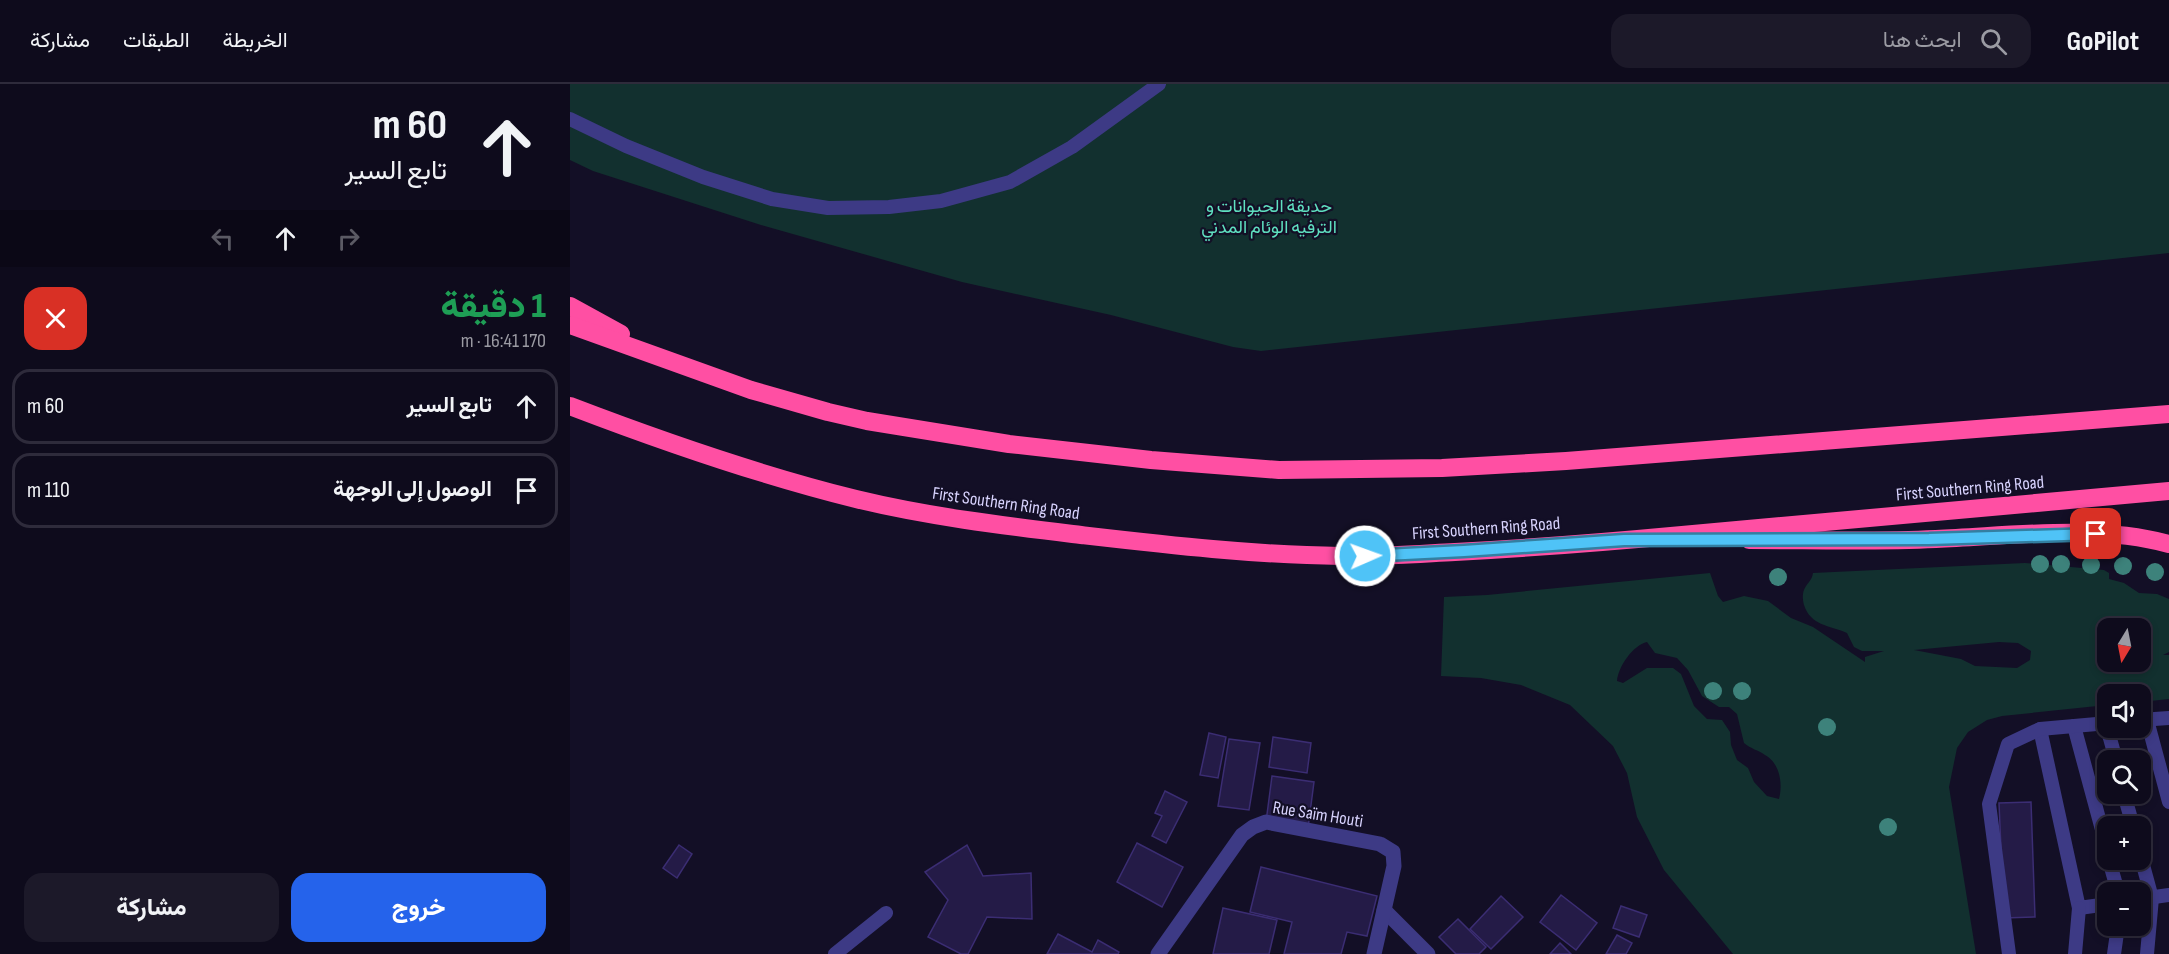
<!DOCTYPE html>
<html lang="ar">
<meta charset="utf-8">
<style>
:root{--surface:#0e0b1c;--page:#1c1929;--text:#f1f3f6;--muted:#9b9ba3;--line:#2e2b3b;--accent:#2563eb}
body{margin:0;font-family:"Sofia Sans Condensed",Vazirmatn,sans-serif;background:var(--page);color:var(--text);direction:rtl;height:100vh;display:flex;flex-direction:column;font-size:22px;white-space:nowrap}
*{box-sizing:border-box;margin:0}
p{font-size:20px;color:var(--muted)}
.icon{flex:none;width:33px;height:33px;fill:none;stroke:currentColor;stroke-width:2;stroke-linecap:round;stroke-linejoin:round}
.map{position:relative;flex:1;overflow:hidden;direction:ltr}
.side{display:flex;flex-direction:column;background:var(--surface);width:570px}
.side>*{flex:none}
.hud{background:#0e0b1c;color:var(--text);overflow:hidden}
.needle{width:39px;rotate:190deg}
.tools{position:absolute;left:1527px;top:534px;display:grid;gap:12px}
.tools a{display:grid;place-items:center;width:54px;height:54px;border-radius:12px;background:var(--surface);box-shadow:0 3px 9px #0003,0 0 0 2px var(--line);font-size:30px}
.pin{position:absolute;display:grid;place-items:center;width:51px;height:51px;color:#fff;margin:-26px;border-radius:12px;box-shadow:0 3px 9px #0006}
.me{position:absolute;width:66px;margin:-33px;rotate:88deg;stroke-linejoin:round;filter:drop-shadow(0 0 4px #0008)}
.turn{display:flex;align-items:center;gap:21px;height:126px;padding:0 24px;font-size:27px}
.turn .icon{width:78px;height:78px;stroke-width:2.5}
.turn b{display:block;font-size:42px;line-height:51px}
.lanes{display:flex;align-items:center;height:57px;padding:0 24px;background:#0003;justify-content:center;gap:30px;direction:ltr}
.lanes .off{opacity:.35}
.round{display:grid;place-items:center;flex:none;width:63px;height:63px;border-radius:18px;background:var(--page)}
.headline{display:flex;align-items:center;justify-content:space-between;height:102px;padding:0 24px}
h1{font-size:36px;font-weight:800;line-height:45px;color:#1e9e55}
.action{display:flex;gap:12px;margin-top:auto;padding:12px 24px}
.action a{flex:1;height:69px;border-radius:18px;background:var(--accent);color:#fff;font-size:24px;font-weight:800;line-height:69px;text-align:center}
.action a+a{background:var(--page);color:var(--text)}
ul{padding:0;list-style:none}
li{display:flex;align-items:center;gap:18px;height:75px;margin:0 12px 9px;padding:0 12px;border:3px solid var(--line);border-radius:18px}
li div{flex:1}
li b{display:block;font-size:22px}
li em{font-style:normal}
header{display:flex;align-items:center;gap:36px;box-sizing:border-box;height:84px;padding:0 30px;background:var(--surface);border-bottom:2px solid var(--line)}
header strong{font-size:28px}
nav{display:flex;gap:33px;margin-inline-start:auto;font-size:21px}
.search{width:420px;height:54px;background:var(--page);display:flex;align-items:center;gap:15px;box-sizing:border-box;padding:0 21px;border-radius:18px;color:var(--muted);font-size:22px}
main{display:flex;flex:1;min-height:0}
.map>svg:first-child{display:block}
</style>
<header>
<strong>GoPilot</strong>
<div class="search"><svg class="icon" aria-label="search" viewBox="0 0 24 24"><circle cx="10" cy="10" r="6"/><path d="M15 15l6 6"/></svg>ابحث هنا</div>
<nav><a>الخريطة</a><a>الطبقات</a><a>مشاركة</a></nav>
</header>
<main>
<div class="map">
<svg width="1599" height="870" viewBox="0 0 1599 870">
<rect width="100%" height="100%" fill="#130f26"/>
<g fill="#12302f" fill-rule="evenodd">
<polygon points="0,0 1599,0 1599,169 691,267 663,263 541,231 392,198 191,141 23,87 0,76"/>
<path d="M1455,479l79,7 5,3v6l15,4 15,10 18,1 12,5v53l-6,3h6v44l-28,3 -1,-8h-32l-1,11 -105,11 -15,4 -19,12 -11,16 -8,39 27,167h-243l-69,-84 -27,-53 -10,-44 -14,-27 -43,-41 -49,-20 -40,-7 -40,-2 3,-79 43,-2 223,-22 8,23 5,6 21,-6 24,5 23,17 22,9 52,35v-5l19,-6h-22l-8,-4 -7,-14c-18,-8 -36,-7 -43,-28 -1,-4 -2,-10 0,-15 2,-6 8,-9 9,-17zM1538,544h32v34h-32zM1077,558l8,11 22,5 11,12 14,26 17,11h10l8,7 7,29c7,6 14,7 21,12 15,8 18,29 14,44l-12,-3 -13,-14 -6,-14 -11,-8 -6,-15 -1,-13 -8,-12 -15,-1 -13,-13 -13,-32 -8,-6h-26l-24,15 -6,-2c1,-14 16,-36 30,-39zM1429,558l19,1 13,8 -1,9 -13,8 -42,-2 -14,-7 -47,-9z"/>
</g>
<g fill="#241b47" stroke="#3b2d73" stroke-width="1.5">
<polygon points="639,649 656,653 648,694 630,691"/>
<polygon points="703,653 741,659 737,689 699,683"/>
<polygon points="659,655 690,659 679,726 648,722"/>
<polygon points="702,692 744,698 738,744 696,738"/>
<polygon points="595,707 617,718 596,759 582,752 592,732 585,729"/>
<polygon points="1461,718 1465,833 1434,834 1429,719"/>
<polygon points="567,759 613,783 592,823 547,798"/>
<polygon points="109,761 122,770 107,794 93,784"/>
<polygon points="397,761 413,792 461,789 462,835 417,833 398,870 391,870 358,853 378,816 355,788"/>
<polygon points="691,783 807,812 797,852 777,848 771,870 714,870 722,838 680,828"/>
<polygon points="991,811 1027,839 1006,866 970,838"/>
<polygon points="931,812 953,833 921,865 900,845"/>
<polygon points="1051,822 1077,831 1069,853 1043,844"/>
<polygon points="653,824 707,836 699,870 643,870"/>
<polygon points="888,835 916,863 909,870 886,870 869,853"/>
<polygon points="488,850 522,868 528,856 549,868 548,870 477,870"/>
<polygon points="1047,851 1062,859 1056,870 1036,870"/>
<polygon points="990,859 1001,870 980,870"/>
</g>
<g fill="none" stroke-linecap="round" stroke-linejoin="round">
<g stroke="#3d3a85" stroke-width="14">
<polyline points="0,35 56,62 133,93 202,115 258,124 319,123 371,117 440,98 502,63 589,0"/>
<polyline points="1570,636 1599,634"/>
<polyline points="1577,636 1599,718"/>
<polyline points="1536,640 1546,676"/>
<polyline points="1504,642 1538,768"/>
<polyline points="1470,645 1509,824 1538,820"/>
<polyline points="1554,710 1563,742"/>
<polyline points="1570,770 1582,814 1577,870"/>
<polyline points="1539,776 1548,808"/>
<polyline points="1570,815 1599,811"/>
<polyline points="265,870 316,829"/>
<polyline points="1439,870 1419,720 1438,660 1470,645 1538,639"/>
<polyline points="1505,870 1509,824"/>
<polyline points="1544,870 1548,842"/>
</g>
<g stroke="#3d3a85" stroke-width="15">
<polyline points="814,826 858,870"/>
<polyline points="588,870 672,751 683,743 696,738 810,760 823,768 824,782 804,870"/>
</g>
<g stroke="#ff4fa3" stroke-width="18">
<polyline points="0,222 51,250"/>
<polyline points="0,241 181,306 258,328 297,337 439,360 581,376 709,386 872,384 996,377 1599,330"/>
<path d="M0,322c94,36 189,69 286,93 74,18 151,27 225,36 87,10 173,20 260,21 38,1 76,-2 114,-4 76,-4 152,-10 227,-17 163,-14 325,-29 487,-44"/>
<path d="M1179,456c62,0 125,2 187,-1 75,-3 160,-15 233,5"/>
</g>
</g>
<g fill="#3d827b">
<circle cx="1470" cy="480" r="9"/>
<circle cx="1491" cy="480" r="9"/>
<circle cx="1521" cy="481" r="9"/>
<circle cx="1553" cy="482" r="9"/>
<circle cx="1585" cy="488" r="9"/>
<circle cx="1208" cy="493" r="9"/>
<circle cx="1143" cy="607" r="9"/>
<circle cx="1172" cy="607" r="9"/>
<circle cx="1257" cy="643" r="9"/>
<circle cx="1318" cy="743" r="9"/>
</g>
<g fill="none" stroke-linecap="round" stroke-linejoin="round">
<g stroke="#337fa1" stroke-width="15">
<polyline id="route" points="795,472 894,467 1054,456 1359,455 1526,450"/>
</g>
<use href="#route" stroke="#4fc3f7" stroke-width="10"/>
</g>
<g text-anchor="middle" stroke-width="4.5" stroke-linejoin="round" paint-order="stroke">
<g font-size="18" fill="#5fe0c0" stroke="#130f26">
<text x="699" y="128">حديقة الحيوانات و<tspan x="699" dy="21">الترفيه الوئام المدني</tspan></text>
</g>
<g font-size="18" fill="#d9d4ff" stroke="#130f26">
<text transform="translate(1400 404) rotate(-5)" y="6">First Southern Ring Road</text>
<text transform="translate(436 419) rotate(8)" y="6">First Southern Ring Road</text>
<text transform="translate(916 444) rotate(-4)" y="6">First Southern Ring Road</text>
<text transform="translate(748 730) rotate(9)" y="6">Rue Saïm Houti</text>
</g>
</g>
</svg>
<div class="tools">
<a><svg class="needle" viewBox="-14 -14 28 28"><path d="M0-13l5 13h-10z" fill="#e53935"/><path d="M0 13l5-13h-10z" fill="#9b9ba3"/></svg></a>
<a><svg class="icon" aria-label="sound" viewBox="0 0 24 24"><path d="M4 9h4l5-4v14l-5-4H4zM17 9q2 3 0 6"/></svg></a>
<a><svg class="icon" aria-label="search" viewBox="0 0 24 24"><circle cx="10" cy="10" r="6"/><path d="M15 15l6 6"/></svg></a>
<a>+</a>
<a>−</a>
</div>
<div class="pin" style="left:1526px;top:450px;background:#d93025"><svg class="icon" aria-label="arrive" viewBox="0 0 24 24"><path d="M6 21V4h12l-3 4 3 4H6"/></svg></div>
<svg class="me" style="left:795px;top:472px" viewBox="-20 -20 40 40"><circle r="17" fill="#4fc3f7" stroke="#fff" stroke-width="3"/><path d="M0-11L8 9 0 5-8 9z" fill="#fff"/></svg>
</div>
<section class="side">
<div class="hud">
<div class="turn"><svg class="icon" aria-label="ahead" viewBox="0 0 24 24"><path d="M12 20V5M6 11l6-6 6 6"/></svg><div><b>60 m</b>تابع السير</div></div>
<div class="lanes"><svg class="icon off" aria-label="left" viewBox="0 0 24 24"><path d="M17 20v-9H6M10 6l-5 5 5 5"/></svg><svg class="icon" aria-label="ahead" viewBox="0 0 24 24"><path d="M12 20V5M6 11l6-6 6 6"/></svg><svg class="icon off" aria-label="right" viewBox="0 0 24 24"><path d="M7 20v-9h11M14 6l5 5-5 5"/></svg></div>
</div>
<div class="headline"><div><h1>1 دقيقة</h1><p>170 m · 16:41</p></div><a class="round" style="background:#d93025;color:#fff"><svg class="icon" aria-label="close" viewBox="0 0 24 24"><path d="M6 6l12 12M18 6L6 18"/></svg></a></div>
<ul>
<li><svg class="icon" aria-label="ahead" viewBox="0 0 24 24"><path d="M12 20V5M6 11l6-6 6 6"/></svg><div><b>تابع السير</b></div><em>60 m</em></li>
<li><svg class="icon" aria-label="arrive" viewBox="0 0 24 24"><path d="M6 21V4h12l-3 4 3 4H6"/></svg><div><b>الوصول إلى الوجهة</b></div><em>110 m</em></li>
</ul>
<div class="action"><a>خروج</a><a>مشاركة</a></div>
</section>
</main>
